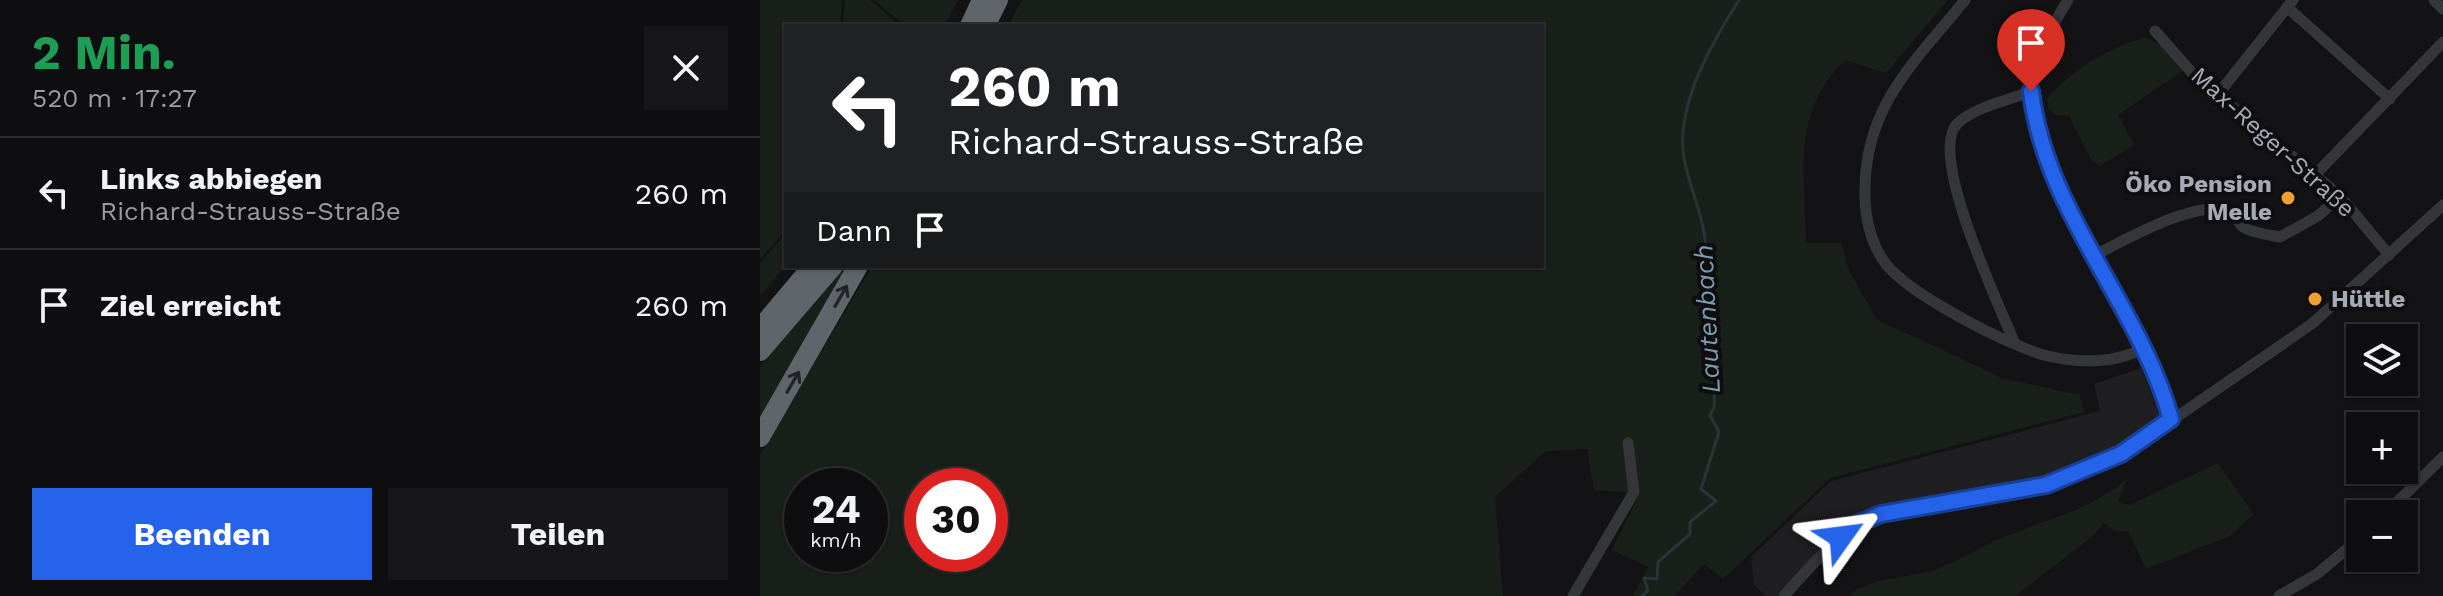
<!DOCTYPE html>
<html lang="de">
<meta charset="utf-8">
<style>
:root{--surface:#0e0e10;--page:#171719;--text:#f1f3f6;--muted:#9b9c9f;--line:#2e2e30;--accent:#2563eb}
body{margin:0;font-family:"Work Sans",sans-serif;background:var(--page);color:var(--text);height:100vh;display:flex;flex-direction:column;font-size:30px;white-space:nowrap}
*{box-sizing:border-box;margin:0}
p{font-size:26px;color:var(--muted)}
.icon{flex:none;width:44px;height:44px;fill:none;stroke:currentColor;stroke-width:2;stroke-linecap:round;stroke-linejoin:round}
.map{position:relative;flex:1;overflow:hidden}
.details{display:flex;flex-direction:column;background:var(--surface);width:760px}
.details>*{flex:none}
.hud{position:absolute;left:24px;top:24px;width:760px;height:244px;border-radius:0px;box-shadow:0 2px 6px #0004,0 0 0 2px var(--line);background:#202124;color:#fff;overflow:hidden}
.tools{position:absolute;left:1586px;top:324px;display:grid;gap:16px}
.tools a{display:grid;place-items:center;width:72px;height:72px;border-radius:0px;background:var(--surface);box-shadow:0 2px 6px #0004,0 0 0 2px var(--line);font-size:40px}
.speed{position:absolute;left:24px;top:468px;display:flex;gap:16px;font-size:40px;font-weight:700;text-align:center}
.speed>*{display:grid;place-content:center;width:104px;height:104px;border-radius:50%;background:var(--surface);box-shadow:0 2px 6px #0004,0 0 0 2px var(--line);line-height:1}
.speed small{font-size:20px;font-weight:400}
.speed .limit{border:12px solid #d22;background:#fff;color:#111}
.pin{position:absolute;display:grid;place-items:center;width:68px;height:68px;color:#fff;margin:-82px -34px;border-radius:50% 50% 50% 0;rotate:-45deg;box-shadow:0 0 8px #0007}
.pin .icon{rotate:45deg}
.me{position:absolute;width:88px;margin:-44px;rotate:59deg;stroke-linejoin:round;filter:drop-shadow(0 0 6px #0008)}
.turn{display:flex;align-items:center;gap:28px;height:168px;padding:0 32px;font-size:36px}
.turn .icon{width:104px;height:104px;stroke-width:2.5}
.turn b{display:block;font-size:56px;line-height:68px}
.then{display:flex;align-items:center;height:76px;padding:0 32px;background:#0003;gap:16px;font-size:30px}
.round{display:grid;place-items:center;flex:none;width:84px;height:84px;border-radius:0px;background:var(--page)}
.headline{display:flex;align-items:center;justify-content:space-between;height:136px;padding:0 32px}
h1{font-size:48px;font-weight:700;line-height:60px;color:#1e9e55}
.cta{display:flex;gap:16px;margin-top:auto;padding:16px 32px}
.cta a{flex:1;height:92px;border-radius:0px;background:var(--accent);color:#fff;font-size:32px;font-weight:700;line-height:92px;text-align:center}
.cta a+a{background:var(--page);color:var(--text)}
ul{padding:0;list-style:none}
li{display:flex;align-items:center;gap:24px;height:112px;padding:0 32px;border-top:2px solid var(--line)}
li div{flex:1}
li b{display:block;font-size:30px}
li em{font-style:normal}
main{display:flex;flex:1;min-height:0}
.map>svg:first-child{display:block}
</style>
<main>
<section class="details">
<div class="headline"><div><h1>2 Min.</h1><p>520 m · 17:27</p></div><a class="round"><svg class="icon" aria-label="close" viewBox="0 0 24 24"><path d="M6 6l12 12M18 6L6 18"/></svg></a></div>
<ul>
<li><svg class="icon" aria-label="left" viewBox="0 0 24 24"><path d="M17 20v-9H6M10 6l-5 5 5 5"/></svg><div><b>Links abbiegen</b><p>Richard-Strauss-Straße</p></div><em>260 m</em></li>
<li><svg class="icon" aria-label="arrive" viewBox="0 0 24 24"><path d="M6 21V4h12l-3 4 3 4H6"/></svg><div><b>Ziel erreicht</b></div><em>260 m</em></li>
</ul>
<div class="cta"><a>Beenden</a><a>Teilen</a></div>
</section>
<div class="map">
<svg width="1683" height="596" viewBox="0 0 1683 596">
<rect width="100%" height="100%" fill="#131315"/>
<polygon fill="#1f1f22" points="1381,368 1399,414 1398,424 1359,449 1284,482 1121,512 1019,596 1006,596 994,585 991,557 1071,481 1340,411 1334,384"/>
<g fill="#19201a" fill-rule="evenodd">
<polygon points="0,0 82,0 80,26 26,26 26,230 0,259"/>
<polygon points="85,0 110,0 140,26 83,26"/>
<polygon points="114,0 198,0 184,26 145,26"/>
<path d="M262,0h926l-62,73 -41,-13c-54,52 -40,114 -39,183h35l8,27 27,49 126,59 78,17 4,17 -254,66 -107,101 -19,-15 -30,32h-41l15,-29 -36,-17 28,-57 -46,-3 -7,-41 -41,2 -51,46 8,99h-743v-141l112,-189h670v-240h-534zM42,486h68v68h-68zM162,486h68v68h-68z"/>
<path d="M1385,37l18,10 19,24 -64,44 16,30 -34,21 -8,-5 -23,-45 -13,-1 -8,-7 -1,-9c29,-32 57,-48 98,-62z"/>
<polygon points="26,234 26,265 0,296 0,263"/>
<polygon points="84,266 92,266 0,420 0,367"/>
<path d="M1458,463l35,51 -23,22 -84,33 -18,-38h-14l-10,-8 -11,13 -78,60h-167c26,-20 56,-17 86,-26 25,-8 48,-24 72,-34 44,-17 84,-26 121,-57l-9,23 12,3z"/>
</g>
<g fill="none" stroke-linecap="round" stroke-linejoin="round">
<path stroke="#2a3338" stroke-width="3" d="M882,596l6,-5 -4,-13 13,1 1,-17 32,-28v-12l26,-21 -15,-12 18,-57 -9,-17 4,-7 1,-32 -9,-6c-1,-41 2,-82 0,-122 -2,-30 -16,-60 -22,-89 -9,-54 28,-116 55,-159"/>
<g stroke="#34363a" stroke-width="11">
<path d="M1205,0c-49,61 -99,104 -100,188 -1,25 5,56 21,76 23,30 124,83 162,92 30,7 69,8 95,-8"/>
<path d="M1308,0c-17,27 -33,57 -37,90 -7,69 95,215 127,282 6,14 9,32 13,47"/>
<polyline points="1674,0 1683,9"/>
<polyline points="1527,7 1630,99"/>
<polyline points="1395,31 1434,75 1580,196 1629,255"/>
<polyline points="1459,93 1533,0"/>
<polyline points="1556,174 1683,42"/>
<path d="M1335,255c30,-15 98,-54 131,-45 10,3 10,11 17,17 9,6 27,8 37,10l38,-21 22,-20"/>
<path d="M1254,342c-15,-38 -88,-190 -56,-219 18,-17 51,-22 73,-32"/>
<polyline points="1625,514 1683,457"/>
<polyline points="813,596 874,492 868,443"/>
<path d="M1024,596c29,-33 56,-65 97,-82l165,-29 83,-35 184,-127 130,-118"/>
<polyline points="1519,596 1557,574 1600,538"/>
</g>
<g stroke="#60646b" stroke-width="20">
<polyline points="210,26 222,0"/>
<polyline points="225,26 238,0"/>
<polyline points="0,329 53,266"/>
<polyline points="0,351 73,266"/>
<polyline points="0,437 98,266"/>
</g>
</g>
<defs><path id="oneway-shaft" d="M-6 0H5M1.5-3L5.5 0L1.5 3" fill="none" stroke-width="1.6" stroke-linecap="round" stroke-linejoin="round" transform="scale(2)"/></defs>
<g stroke="#222427">
<use href="#oneway-shaft" transform="translate(81 296) rotate(-60)"/>
<use href="#oneway-shaft" transform="translate(33 382) rotate(-60)"/>
</g>
<g fill="none" stroke-linecap="round" stroke-linejoin="round">
<g stroke="#184099" stroke-width="20">
<path id="route" d="M1081,537l16,-13 24,-10 165,-29 75,-31 50,-35c-32,-115 -126,-207 -140,-328"/>
</g>
<use href="#route" stroke="#2563eb" stroke-width="14"/>
</g>
<g fill="#f0a030" stroke="#0e0e10" stroke-width="3">
<circle cx="1528" cy="198" r="8"/>
<circle cx="1555" cy="299" r="8"/>
</g>
<g text-anchor="middle" stroke-width="8" stroke-linejoin="round" paint-order="stroke">
<g font-size="24" fill="#a5abb5" stroke="#0e0e10">
<text transform="translate(1513 142) rotate(42)" y="8">Max-Reger-Straße</text>
</g>
<g font-size="24" font-weight="bold" fill="#a5abb5" stroke="#0e0e10" text-anchor="end">
<text x="1512" y="192">Öko Pension<tspan x="1512" dy="28">Melle</tspan></text>
<text x="1571" y="307" text-anchor="start">Hüttle</text>
</g>
<g font-size="26" font-style="italic" fill="#7c9cb0" stroke="#0e0e10">
<text transform="translate(947 319) rotate(-93)" y="9">Lautenbach</text>
</g>
</g>
</svg>
<div class="tools">
<a><svg class="icon" aria-label="layers" viewBox="0 0 24 24"><path d="M12 4l9 5-9 5-9-5zM3 14l9 5 9-5"/></svg></a>
<a>+</a>
<a>−</a>
</div>
<div class="speed"><div>24<small>km/h</small></div><div class="limit">30</div></div>
<div class="pin" style="left:1271px;top:91px;background:#d93025"><svg class="icon" aria-label="arrive" viewBox="0 0 24 24"><path d="M6 21V4h12l-3 4 3 4H6"/></svg></div>
<svg class="me" style="left:1081px;top:537px" viewBox="-20 -20 40 40"><path d="M0-17L14 15 0 8-14 15z" fill="#2563eb" stroke="#fff" stroke-width="4"/></svg>
<div class="hud">
<div class="turn"><svg class="icon" aria-label="left" viewBox="0 0 24 24"><path d="M17 20v-9H6M10 6l-5 5 5 5"/></svg><div><b>260 m</b>Richard-Strauss-Straße</div></div>
<div class="then">Dann<svg class="icon" aria-label="arrive" viewBox="0 0 24 24"><path d="M6 21V4h12l-3 4 3 4H6"/></svg></div>
</div>
</div>
</main>
